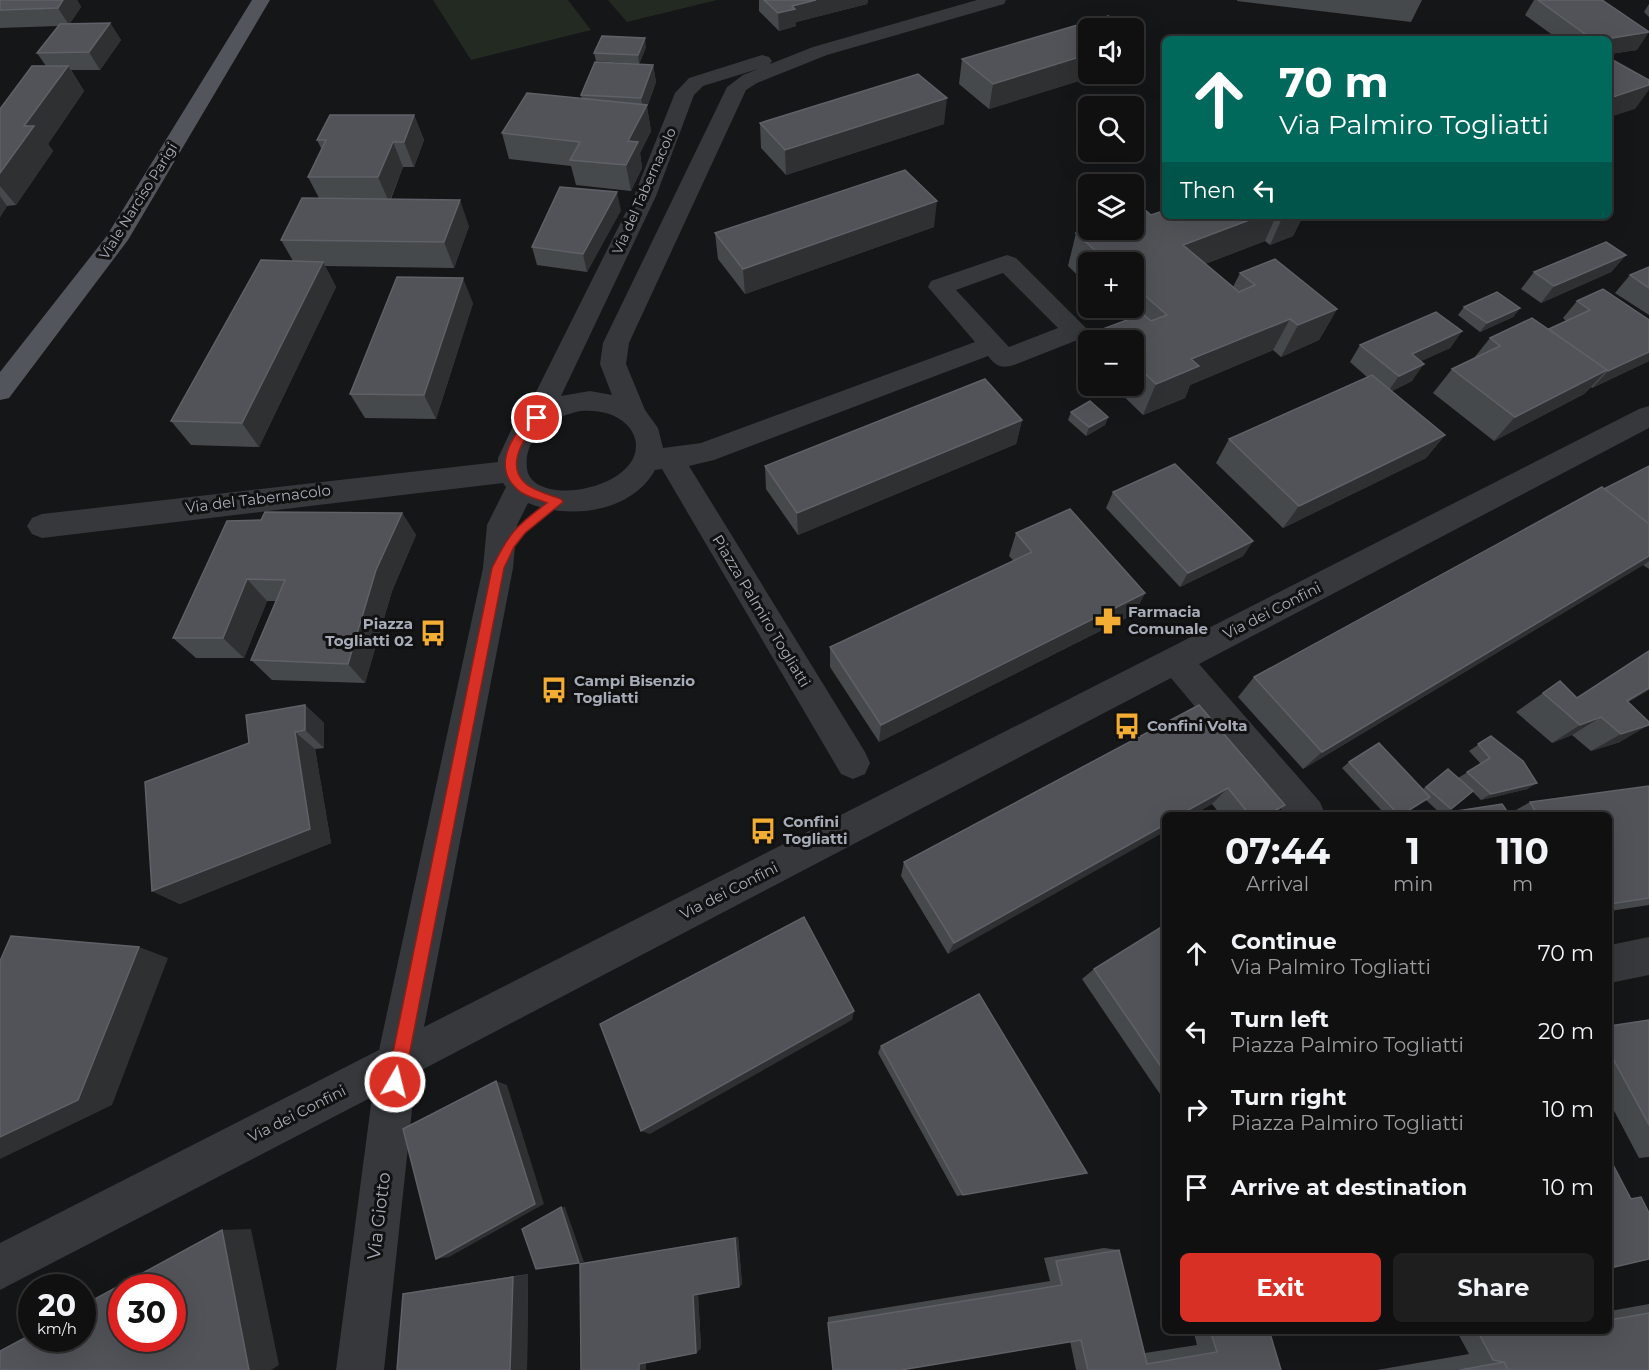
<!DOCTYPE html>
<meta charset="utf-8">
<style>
:root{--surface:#101011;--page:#1e1e1f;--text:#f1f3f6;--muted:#9c9d9f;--line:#303031;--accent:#d93025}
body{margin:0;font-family:Montserrat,sans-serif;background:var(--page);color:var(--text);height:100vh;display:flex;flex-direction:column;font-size:22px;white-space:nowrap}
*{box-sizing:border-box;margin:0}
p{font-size:20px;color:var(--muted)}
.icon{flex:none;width:33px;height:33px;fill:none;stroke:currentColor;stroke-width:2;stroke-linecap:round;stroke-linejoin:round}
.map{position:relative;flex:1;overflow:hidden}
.drawer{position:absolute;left:1162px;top:812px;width:450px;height:522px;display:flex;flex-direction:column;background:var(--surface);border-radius:9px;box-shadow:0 6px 24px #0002,0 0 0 2px var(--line)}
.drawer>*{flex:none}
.banner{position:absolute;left:1162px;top:36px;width:450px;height:183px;border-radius:9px;box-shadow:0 6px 24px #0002,0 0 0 2px var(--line);background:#00695c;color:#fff;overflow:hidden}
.tools{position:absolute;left:1078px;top:18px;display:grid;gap:12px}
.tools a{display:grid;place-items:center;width:66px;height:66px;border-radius:9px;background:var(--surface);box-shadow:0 6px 24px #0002,0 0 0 2px var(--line);font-size:30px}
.speed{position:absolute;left:18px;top:1274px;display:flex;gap:12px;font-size:30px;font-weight:700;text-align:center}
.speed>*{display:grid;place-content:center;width:78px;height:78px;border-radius:50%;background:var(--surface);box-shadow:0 6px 24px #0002,0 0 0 2px var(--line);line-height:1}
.speed small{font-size:15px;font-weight:400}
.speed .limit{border:9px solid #d22;background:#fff;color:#111}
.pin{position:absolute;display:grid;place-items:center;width:51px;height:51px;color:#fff;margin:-26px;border:3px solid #fff;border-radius:50%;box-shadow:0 2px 6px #0007}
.me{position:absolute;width:66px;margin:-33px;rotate:8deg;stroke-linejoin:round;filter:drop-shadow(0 0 4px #0008)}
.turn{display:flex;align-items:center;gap:21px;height:126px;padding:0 18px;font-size:27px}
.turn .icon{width:78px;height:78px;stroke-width:2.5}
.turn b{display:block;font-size:42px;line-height:51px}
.then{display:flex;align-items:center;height:57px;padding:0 18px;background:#0003;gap:12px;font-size:22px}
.eta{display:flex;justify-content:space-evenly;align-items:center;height:102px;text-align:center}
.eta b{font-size:36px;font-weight:700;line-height:42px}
.action{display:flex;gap:12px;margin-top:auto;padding:12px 18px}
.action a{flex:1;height:69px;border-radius:9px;background:var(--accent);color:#fff;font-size:24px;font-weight:700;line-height:69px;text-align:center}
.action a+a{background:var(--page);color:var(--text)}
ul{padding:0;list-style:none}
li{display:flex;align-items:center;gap:18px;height:78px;padding:0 18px}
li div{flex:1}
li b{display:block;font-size:22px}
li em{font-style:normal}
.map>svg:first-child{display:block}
</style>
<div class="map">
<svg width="1649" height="1370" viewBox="0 0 1649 1370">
<rect width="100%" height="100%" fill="#151617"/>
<g fill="#222a22">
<polygon points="433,0 568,0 591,30 471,60"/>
<polygon points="608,0 717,0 627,22"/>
</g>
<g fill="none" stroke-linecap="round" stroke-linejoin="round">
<g fill="#36383c" fill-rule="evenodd">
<path d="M977,0h29l-2,4 -177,51 -70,28 -11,7 -117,253 -3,21 19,46 13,18 5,20 38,-5 274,-101 -47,-55 3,-6 67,-23 9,-3 9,3 73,73 -4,6 -71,28c-13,4 -18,1 -26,-9l-274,104 -25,6 176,286 5,11 -5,11 -12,5 -12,-5 -179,-305 -7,1c-24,43 -86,50 -127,33l-11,22 -4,43 -89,459 1215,-618 10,-3v22l-450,236 121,138 5,12h-40l-114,-136 -755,395 -32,297h-48l36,-273 -372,193v-47l379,-193 104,-482 4,-43 19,-38 -3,-4 -461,55 -10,-4 -5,-8 5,-8 10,-4 456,-52v-4l15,-32 13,-14 108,-216 41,-103 14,-15 73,-23 7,2 3,4 -2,3 43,-17zM758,69l-15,6 -16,12 -124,256 -3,21 12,31 -22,-4 -29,5 95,-200 38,-101 9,-9zM1003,273l55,55 -49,19 -53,-57zM581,411c17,-1 34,2 46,14 6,6 9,14 9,21 0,44 -103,62 -109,23 -4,-32 25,-53 54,-58z"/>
<polygon points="1649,937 1649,975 1610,983 1610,945"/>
</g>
<polygon fill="#52555c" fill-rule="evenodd" points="252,0 270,0 128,240 9,398 0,400 0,372 106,237"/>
</g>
<g fill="#46494c">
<polygon points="0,0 77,0 81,7 70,23 110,23 121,40 100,70 71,70 84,91 48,144 53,151 16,205 7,206 0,217 0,109 46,66 37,53 58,26 0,28"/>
<polygon points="759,0 868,0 867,4 796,22 796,26 779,31 759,11"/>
<polygon points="1237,0 1422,0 1411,22 1237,1"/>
<polygon points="1534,0 1602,0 1637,50 1610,54 1610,39 1558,39 1525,15"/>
<polygon points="1649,4 1649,17 1644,12"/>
<polygon points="646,47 639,64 596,61 594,53"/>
<polygon points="962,59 1089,74 1101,74 989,109 959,84"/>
<polygon points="653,65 656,82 647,107 651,131 640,153 642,168 631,191 576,185 571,166 509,159 502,133 582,99 581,95"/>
<polygon points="414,115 424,140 414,167 403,167 391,199 469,226 454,268 325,266 336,287 259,447 191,445 171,421 293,261 281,240 319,198 308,177 322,150 317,140"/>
<polygon points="760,123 944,124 786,175 761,148"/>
<polygon points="621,210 587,272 537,265 532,247"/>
<polygon points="1151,215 1166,216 1303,216 1293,236 1270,245 1265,241 1205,264 1233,287 1240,273 1337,309 1319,340 1281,357 1273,350 1190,385 1185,398 1143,415 1113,386 1134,386 1134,340 1097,340 1100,330 1126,320 1112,308 1134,308 1134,262 1089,262 1089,286 1068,266 1076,233"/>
<polygon points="934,227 745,294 718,259 715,233"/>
<polygon points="1626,255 1611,272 1541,303 1521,289 1534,272"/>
<polygon points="1649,267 1649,315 1615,293 1630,275"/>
<polygon points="1603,289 1649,361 1592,388 1591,387 1584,394 1494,441 1433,393 1452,369 1474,358 1490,338 1549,329 1566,321 1563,318 1577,301"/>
<polygon points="473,303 436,419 365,418 350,394"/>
<polygon points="1464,307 1520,308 1513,317 1480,332 1458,315"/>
<polygon points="1462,331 1450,348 1421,361 1412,381 1392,391 1445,435 1426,458 1283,528 1216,463 1229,439 1367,377 1350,362 1360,345"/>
<polygon points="1071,412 1108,417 1105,425 1086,436 1068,420"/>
<polygon points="1022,420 1016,444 798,535 766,489 765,466"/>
<polygon points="1649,466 1649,569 1643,565 1303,769 1238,697 1254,677"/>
<polygon points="1113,492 1253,541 1243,556 1180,587 1106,508"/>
<polygon points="402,513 416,535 392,591 365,683 272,680 251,660 276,601 267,601 244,658 196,658 173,638 227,521"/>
<polygon points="1016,533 1145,593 1134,614 879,742 830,667 830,647 1014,561 1009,556"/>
<polygon points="1649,651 1649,690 1628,702 1620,742 1591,751 1572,735 1552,743 1516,712 1543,693 1577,698"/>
<polygon points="305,705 324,723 324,748 315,749 331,843 180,904 152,891 249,743"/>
<polygon points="1199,705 1285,805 1274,814 1220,814 1212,804 1194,814 1166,814 948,954 901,876 904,862"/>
<polygon points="1491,736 1537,783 1527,789 1481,800 1472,791 1451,809 1442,814 1441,814 1426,800 1403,814 1385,814 1342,768 1349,762 1423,789 1448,769 1458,778 1481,764 1469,751"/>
<polygon points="1649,786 1649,905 1610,911 1610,814 1451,814 1509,814 1530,802"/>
<polygon points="1166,924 1166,1103 1082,979 1094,969"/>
<polygon points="1649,1020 1649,1157 1639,1158 1610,1103 1610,1026"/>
<polygon points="881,1046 963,1195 957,1196 878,1053"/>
<polygon points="738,1237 742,1284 739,1287 698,1295 701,1348 696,1353 646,1363 646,1370 580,1264"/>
<polygon points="1104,1248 1119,1250 1145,1353 1197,1345 1193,1330 1269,1330 1281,1370 1076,1370 1070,1341 828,1323 828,1317 1050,1281 1044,1258"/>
<polygon points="528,1274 527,1370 397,1370 403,1294 424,1290"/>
<polygon points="1649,1304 1649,1370 1377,1370 1469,1354 1456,1330 1610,1330 1610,1311"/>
</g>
<g fill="#2e3032">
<polygon points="63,0 77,0 81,7 69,25 58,8"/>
<polygon points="816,0 868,0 867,4 796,22 796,26 779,31 778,13 792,6"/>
<polygon points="110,23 121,40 100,70 89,52"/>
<polygon points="1649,32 1637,50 1610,54 1610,39 1606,39"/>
<polygon points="645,38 646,47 639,64 638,55"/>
<polygon points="1141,38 1134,62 1134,40"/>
<polygon points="1089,54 1089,74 1101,74 989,109 993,84"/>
<polygon points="653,65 656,82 647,107 651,131 640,153 642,168 631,191 626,165 628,141 643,111 641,98"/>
<polygon points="68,66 84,91 48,144 53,151 16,205 0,186 0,173 24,126"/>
<polygon points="1649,85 1649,90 1635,109 1610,117 1610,98"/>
<polygon points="947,98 944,124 786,175 785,150"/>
<polygon points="414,115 424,140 414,167 404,142"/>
<polygon points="393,142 403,167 389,202 378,177"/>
<polygon points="617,192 621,210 587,272 583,254"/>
<polygon points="0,196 7,206 0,217"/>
<polygon points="460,200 469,226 454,268 444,242"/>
<polygon points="937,201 934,227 745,294 743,269"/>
<polygon points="1260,216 1276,216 1265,241 1171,277 1183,245"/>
<polygon points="1283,216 1303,216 1293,236 1270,245"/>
<polygon points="1626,255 1611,272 1541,303 1554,286"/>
<polygon points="323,262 336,287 259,447 242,423"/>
<polygon points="463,278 473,303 436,419 424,395"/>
<polygon points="1520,308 1513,317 1480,332 1487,323"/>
<polygon points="1337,309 1319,340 1281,357 1298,325"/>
<polygon points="1290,319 1273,350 1190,385 1185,398 1143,415 1156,384 1191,359"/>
<polygon points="1462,331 1450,348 1400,371 1412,354"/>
<polygon points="1649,352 1649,361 1592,388 1608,371"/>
<polygon points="1424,364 1412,381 1387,393 1399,376"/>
<polygon points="1607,370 1584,394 1494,441 1515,417"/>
<polygon points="1108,417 1105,425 1086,436 1089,427"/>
<polygon points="1022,420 1016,444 798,535 797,513"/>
<polygon points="1445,435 1426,458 1283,528 1299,506"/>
<polygon points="402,513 416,535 392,591 365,683 348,664 376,570"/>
<polygon points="1253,541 1243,556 1180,587 1188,573"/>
<polygon points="1649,556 1649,561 1645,564 1303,769 1322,752"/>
<polygon points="247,579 267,601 244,658 223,638"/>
<polygon points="1145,593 1134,614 879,742 881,725"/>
<polygon points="1649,688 1649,690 1597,719 1627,701"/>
<polygon points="305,705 324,723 324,748 305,730"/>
<polygon points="1601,717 1572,735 1552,743 1580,725"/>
<polygon points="1649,725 1620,742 1591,751 1621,734"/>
<polygon points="295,732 315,749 331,843 180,904 152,891"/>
<polygon points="1537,783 1527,789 1481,800 1491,794"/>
<polygon points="1228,788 1212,804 1194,814 1181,814"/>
<polygon points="1285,805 1274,814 1269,814"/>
<polygon points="1166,824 1166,831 948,954 954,943"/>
<polygon points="139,947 168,958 112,1105 0,1159 0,1137"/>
<polygon points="854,1011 852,1020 650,1134 641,1131"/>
<polygon points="496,1081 507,1085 544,1204 449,1257 436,1259"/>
<polygon points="561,1207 565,1207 584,1262 579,1263"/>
<polygon points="251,1229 279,1365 271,1370 249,1370 222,1230"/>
<polygon points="738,1237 742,1284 739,1287 735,1238"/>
<polygon points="528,1274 527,1370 510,1370 513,1277"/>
<polygon points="698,1292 701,1348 696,1353 693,1295"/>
<polygon points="646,1358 646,1370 639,1370 639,1364"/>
</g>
<g fill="#515358" stroke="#5e6167" stroke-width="1.5" fill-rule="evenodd">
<polygon points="0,0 63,0 58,8 0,10"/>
<polygon points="764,0 816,0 792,6 795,9 778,13"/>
<polygon points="1538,0 1602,0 1649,32 1606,39 1592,39"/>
<polygon points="1108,16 1127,28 1089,28 1089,54 993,84 962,59"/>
<polygon points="110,23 89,52 37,53 60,24"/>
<polygon points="1134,33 1141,38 1134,40"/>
<polygon points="602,36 645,38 638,55 594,53"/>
<polygon points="1610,59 1611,59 1649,80 1649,85 1610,98"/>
<polygon points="595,62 653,65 641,98 581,95"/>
<polygon points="32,66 68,66 24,126 34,126 0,173 0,109"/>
<polygon points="918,74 947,98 785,150 760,123"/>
<polygon points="527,93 647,105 628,141 638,142 626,165 570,160 580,142 502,133"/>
<polygon points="330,115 414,115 404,142 393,142 378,177 308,177 326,140 317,140"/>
<polygon points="905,170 937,201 743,269 715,233"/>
<polygon points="560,187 617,192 583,254 532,247"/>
<polygon points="302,198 460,200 444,242 281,240"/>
<polygon points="1144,209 1151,215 1166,210 1166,216 1260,216 1183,245 1239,292 1255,285 1240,273 1275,259 1337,309 1298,325 1290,319 1191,359 1199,366 1156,384 1134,363 1134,340 1110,340 1100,330 1143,314 1151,321 1167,315 1134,286 1134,262 1108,262 1076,233 1089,229 1134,230 1134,213"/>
<polygon points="1606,242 1626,255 1554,286 1534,272"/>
<polygon points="261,260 323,262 242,423 171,421"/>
<polygon points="1649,267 1649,288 1630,275"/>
<polygon points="397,277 463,278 424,395 350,394"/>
<polygon points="1603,289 1649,320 1649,352 1608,371 1549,329 1590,310 1577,301"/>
<polygon points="1497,292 1520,308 1487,323 1464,307"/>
<polygon points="1436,312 1462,331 1412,354 1424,364 1399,376 1360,345"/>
<polygon points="1532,318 1607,370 1515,417 1452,369 1500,346 1490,338"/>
<polygon points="1372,375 1445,435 1299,506 1229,439"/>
<polygon points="985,379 1022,420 797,513 765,466"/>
<polygon points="1090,401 1108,417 1089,427 1071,412"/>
<polygon points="1175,464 1253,541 1188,573 1113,492"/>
<polygon points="1649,466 1649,524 1604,489"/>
<polygon points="1602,487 1649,524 1649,556 1322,752 1254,677"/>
<polygon points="1070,509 1145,593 881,725 830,647 1032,552 1016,533"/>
<polygon points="265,512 402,513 376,570 348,664 251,660 285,580 247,579 223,638 173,638 227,521 261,520"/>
<polygon points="1649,651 1649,688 1627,701 1649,722 1649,725 1621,734 1601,717 1580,725 1543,693 1560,681 1577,698"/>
<polygon points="305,705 305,730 295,732 310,829 152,891 145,782 249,743 246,715"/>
<polygon points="1199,705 1285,805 1269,814 1249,814 1228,788 1181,814 1166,814 1166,824 954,943 904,862"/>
<polygon points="1491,736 1523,761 1537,783 1491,794 1467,772 1490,758 1478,744"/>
<polygon points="1379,743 1430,797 1403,814 1398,814 1349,762"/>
<polygon points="1448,769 1473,791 1451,809 1426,787"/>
<polygon points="1649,786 1649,898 1610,904 1610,814 1537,814 1530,802"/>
<polygon points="1502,804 1509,814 1452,814 1457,811"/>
<polygon points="804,917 854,1011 641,1131 600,1024"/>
<polygon points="1166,924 1166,1074 1094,969"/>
<polygon points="11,936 139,947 78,1100 0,1137 0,961"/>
<polygon points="979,994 1087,1173 963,1195 881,1046"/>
<polygon points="1649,1020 1649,1125 1610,1053 1610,1026"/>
<polygon points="496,1081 535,1204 436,1259 403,1129"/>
<polygon points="1610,1159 1631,1199 1641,1197 1649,1213 1649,1259 1610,1268"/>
<polygon points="561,1207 579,1263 536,1269 522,1229"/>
<path d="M222,1230l27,140h-249v-19l32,-17v4h50v-32zM122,1287h50v51h-50z"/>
<polygon points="735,1238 739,1287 693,1295 696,1353 639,1364 639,1370 581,1370 580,1264"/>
<polygon points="1119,1250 1147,1364 1217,1352 1210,1330 1269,1330 1281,1370 1088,1370 1081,1340 901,1370 833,1370 828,1323 1062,1285 1056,1261"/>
<polygon points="513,1277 510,1370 397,1370 403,1294"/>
<polygon points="1649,1313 1649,1370 1508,1370 1504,1362 1493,1360 1477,1330 1610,1330 1610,1320"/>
<polygon points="1504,1362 1508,1370 1460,1370"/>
</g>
<path fill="#d93025" stroke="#8d1f18" stroke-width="1.5" d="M537,414l6,4c-4,5 -10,9 -13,14 -11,14 -22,37 -4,52 8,7 24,11 35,15l2,3 -38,31 -11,14 -10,21 -100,514 -3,6 -6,3 -6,-3 -2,-6 105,-514c17,-35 24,-42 55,-65 -9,-4 -24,-7 -30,-14 -17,-15 -13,-35 -3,-52 6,-9 12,-19 23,-23z"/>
<defs>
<g id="pharmacy-bare" transform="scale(2.07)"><path d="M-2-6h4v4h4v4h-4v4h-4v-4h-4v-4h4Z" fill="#f3ad32" stroke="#111112" stroke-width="2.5" paint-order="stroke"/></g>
<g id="bus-bare" transform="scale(2.07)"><path d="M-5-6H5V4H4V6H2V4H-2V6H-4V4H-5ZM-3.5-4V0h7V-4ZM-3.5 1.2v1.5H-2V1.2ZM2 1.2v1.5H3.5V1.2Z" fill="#f3ad32" stroke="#111112" stroke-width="2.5" paint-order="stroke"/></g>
</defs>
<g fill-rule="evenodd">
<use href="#pharmacy-bare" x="1108" y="621"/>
<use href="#bus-bare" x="433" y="633"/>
<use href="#bus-bare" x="554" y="690"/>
<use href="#bus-bare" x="1127" y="726"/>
<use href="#bus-bare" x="763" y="831"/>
</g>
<g text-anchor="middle" stroke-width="6" stroke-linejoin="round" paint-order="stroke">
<g font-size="14" fill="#a7adb8" stroke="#111112">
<text transform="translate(644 191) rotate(-66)" y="5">Via del Tabernacolo</text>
<text transform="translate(138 201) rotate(-58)" y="5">Viale Narciso Parigi</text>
</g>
<g font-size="15" fill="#a7adb8" stroke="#111112">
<text transform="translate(258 499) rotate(-7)" y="5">Via del Tabernacolo</text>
<text transform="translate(761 611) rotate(59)" y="5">Piazza Palmiro Togliatti</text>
<text transform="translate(1272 611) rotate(-27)" y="5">Via dei Confini</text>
<text transform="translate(729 891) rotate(-27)" y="5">Via dei Confini</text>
<text transform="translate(297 1114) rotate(-27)" y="5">Via dei Confini</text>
</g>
<g font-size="15" font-weight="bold" fill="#a7adb8" stroke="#111112" text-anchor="start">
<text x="1128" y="617">Farmacia<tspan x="1128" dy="17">Comunale</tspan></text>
<text x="413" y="629" text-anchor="end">Piazza<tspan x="413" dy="17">Togliatti 02</tspan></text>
<text x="574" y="686">Campi Bisenzio<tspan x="574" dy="17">Togliatti</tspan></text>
<text x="1147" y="731">Confini Volta</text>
<text x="783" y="827">Confini<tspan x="783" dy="17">Togliatti</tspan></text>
</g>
<g font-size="18" fill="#a7adb8" stroke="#111112">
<text transform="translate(379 1216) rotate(-83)" y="6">Via Giotto</text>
</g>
</g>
</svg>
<div class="tools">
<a><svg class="icon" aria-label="sound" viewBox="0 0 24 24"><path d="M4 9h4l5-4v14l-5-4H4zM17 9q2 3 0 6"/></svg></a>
<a><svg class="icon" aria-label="search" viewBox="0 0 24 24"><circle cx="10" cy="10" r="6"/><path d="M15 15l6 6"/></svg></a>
<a><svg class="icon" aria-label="layers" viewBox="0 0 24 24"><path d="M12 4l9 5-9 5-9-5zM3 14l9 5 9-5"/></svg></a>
<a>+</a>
<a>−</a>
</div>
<div class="speed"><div>20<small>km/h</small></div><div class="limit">30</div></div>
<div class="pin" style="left:537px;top:418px;background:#d93025"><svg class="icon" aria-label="arrive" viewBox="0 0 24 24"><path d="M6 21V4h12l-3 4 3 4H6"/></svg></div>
<svg class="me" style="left:395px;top:1082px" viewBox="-20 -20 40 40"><circle r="17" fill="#d93025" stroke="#fff" stroke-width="3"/><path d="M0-11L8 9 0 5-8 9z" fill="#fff"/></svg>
<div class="banner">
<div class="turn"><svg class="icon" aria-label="ahead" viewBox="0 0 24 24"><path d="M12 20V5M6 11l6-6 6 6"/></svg><div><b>70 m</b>Via Palmiro Togliatti</div></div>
<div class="then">Then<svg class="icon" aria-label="left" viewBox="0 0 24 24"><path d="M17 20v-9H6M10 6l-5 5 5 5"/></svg></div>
</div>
<section class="drawer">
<div class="eta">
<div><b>07:44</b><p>Arrival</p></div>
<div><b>1</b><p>min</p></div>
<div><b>110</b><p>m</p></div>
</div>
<ul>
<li><svg class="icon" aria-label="ahead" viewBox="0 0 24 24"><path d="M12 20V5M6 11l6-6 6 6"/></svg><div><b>Continue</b><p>Via Palmiro Togliatti</p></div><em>70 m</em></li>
<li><svg class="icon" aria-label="left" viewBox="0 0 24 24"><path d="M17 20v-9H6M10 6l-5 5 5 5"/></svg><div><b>Turn left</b><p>Piazza Palmiro Togliatti</p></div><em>20 m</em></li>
<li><svg class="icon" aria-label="right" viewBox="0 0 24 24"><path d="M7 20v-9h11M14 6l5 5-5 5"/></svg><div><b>Turn right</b><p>Piazza Palmiro Togliatti</p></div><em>10 m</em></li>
<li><svg class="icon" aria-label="arrive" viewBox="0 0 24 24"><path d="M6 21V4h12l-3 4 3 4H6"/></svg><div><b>Arrive at destination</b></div><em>10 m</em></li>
</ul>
<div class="action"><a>Exit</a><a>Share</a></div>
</section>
</div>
